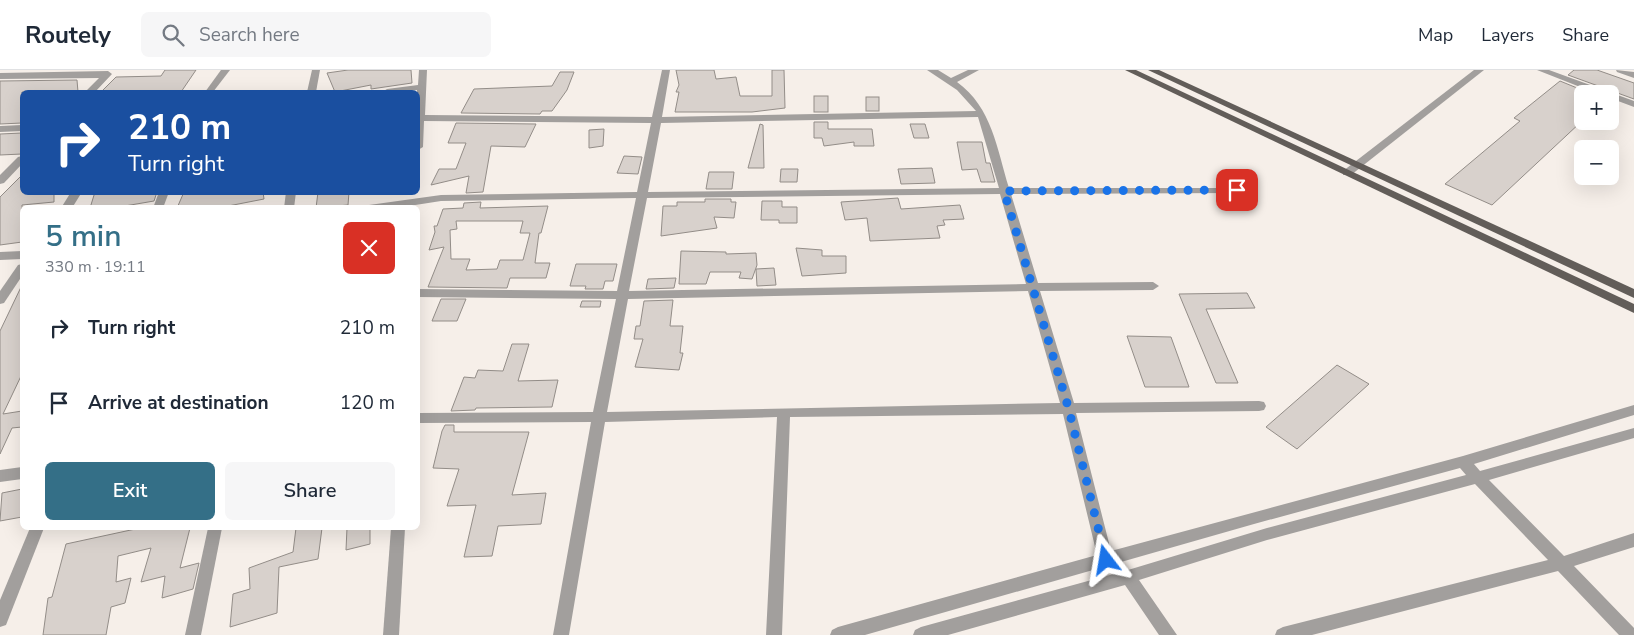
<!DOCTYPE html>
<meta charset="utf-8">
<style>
:root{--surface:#fff;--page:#f6f6f7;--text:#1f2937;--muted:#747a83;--line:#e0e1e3;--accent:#346f87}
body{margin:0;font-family:"Nunito Sans",sans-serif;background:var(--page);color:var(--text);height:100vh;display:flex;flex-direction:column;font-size:19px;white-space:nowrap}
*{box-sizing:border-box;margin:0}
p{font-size:16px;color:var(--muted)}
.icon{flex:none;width:28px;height:28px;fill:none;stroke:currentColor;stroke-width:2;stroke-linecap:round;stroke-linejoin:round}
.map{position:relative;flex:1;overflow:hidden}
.details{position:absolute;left:20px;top:135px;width:400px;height:325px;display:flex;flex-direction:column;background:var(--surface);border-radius:8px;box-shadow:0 5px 20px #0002}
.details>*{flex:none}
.guide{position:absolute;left:20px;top:20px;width:400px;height:105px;border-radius:8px;box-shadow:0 5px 20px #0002;background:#1a4fa0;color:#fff;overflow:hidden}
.fabs{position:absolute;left:1574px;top:15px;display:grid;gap:10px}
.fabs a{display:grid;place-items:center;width:45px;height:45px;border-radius:8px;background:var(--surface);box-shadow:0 5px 20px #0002;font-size:25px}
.pin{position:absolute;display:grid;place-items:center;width:42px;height:42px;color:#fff;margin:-21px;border-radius:10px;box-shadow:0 2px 8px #0006}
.me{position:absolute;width:55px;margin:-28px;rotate:346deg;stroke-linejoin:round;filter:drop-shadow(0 0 4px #0008)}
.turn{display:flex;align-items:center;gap:18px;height:105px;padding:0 25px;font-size:22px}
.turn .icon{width:65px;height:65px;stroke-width:2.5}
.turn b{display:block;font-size:35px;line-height:42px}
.round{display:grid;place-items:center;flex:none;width:52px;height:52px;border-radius:8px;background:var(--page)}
.head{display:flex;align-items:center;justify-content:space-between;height:85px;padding:0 25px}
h1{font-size:30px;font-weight:600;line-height:38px;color:var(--accent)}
.primary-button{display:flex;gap:10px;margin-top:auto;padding:10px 25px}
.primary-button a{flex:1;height:58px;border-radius:8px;background:var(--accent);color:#fff;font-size:20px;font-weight:600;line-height:58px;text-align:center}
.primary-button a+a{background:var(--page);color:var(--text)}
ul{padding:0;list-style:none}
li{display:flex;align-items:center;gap:15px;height:75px;padding:0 25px}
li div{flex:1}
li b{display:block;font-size:19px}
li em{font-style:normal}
header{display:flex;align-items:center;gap:30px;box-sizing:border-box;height:70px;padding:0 25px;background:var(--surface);border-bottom:1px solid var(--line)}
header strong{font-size:24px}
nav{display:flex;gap:28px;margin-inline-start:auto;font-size:18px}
.search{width:350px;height:45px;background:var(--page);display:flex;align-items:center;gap:12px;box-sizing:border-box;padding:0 18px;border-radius:8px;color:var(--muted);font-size:19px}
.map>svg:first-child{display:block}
</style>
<header>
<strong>Routely</strong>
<div class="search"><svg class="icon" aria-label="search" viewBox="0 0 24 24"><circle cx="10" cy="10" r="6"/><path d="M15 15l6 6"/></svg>Search here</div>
<nav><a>Map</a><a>Layers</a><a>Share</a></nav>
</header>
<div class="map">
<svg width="1634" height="565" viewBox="0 0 1634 565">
<rect width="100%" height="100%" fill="#f6efe9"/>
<g fill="#d8d1cc" stroke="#938d88" fill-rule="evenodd">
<polygon points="165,0 196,0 181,22 101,22 116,7 161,6"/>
<polygon points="348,0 411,0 412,13 371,19 371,15 335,22 327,3"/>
<polygon points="676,0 714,0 716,9 736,7 740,26 772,26 772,0 784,0 785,38 752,42 675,42 679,22 676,22 679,15"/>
<polygon points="1574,0 1597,0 1634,13 1634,29 1568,5"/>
<polygon points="560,2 574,2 567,20 552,41 542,41 540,44 461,43 474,19 552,16"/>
<polygon points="77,10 78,22 22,22 22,53 0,54 0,11"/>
<polygon points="1560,11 1582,20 1582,51 1492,135 1445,114 1520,51 1514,48"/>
<rect x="814" y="26" width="14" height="16"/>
<rect x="866" y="27" width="13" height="14"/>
<polygon points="814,52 828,52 828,59 872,59 874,76 854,76 854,72 824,76 822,68 814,68"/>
<polygon points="456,53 536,54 525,77 491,76 483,122 466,123 469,106 431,115 439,99 456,99 466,73 448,73"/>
<polygon points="760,54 763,55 764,98 748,98"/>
<polygon points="910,54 925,54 929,68 914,68"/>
<polygon points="604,59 603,76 589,78 589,60"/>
<polygon points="22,63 22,84 0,85 0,64"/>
<polygon points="957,72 982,72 986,93 990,93 995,112 981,112 977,99 962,100"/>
<polygon points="624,86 642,87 638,104 617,103"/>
<polygon points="932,98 935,113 901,114 898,99"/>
<polygon points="781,99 798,99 797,112 780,112"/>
<polygon points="709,102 734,102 732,119 706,119"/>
<polygon points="22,105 22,122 54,122 54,132 22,135 22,172 0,175 0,127"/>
<polygon points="95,122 157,122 154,131 113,138 90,138"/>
<polygon points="184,122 263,122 264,129 218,138 177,138"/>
<polygon points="318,122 349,122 348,135 316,138"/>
<polygon points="898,128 901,139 960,135 964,149 943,150 945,155 937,156 940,168 870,171 867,148 845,150 841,132"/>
<polygon points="705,129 731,129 731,132 736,132 734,148 714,147 717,158 661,166 663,136 677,136 677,132 705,132"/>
<polygon points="762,131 782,131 782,137 797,137 797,153 779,153 779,150 761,150"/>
<path d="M481,132l-1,6 68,-2 -7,27h-2l-4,30h15l-4,15h-36l-3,10 -79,-1 16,-40 -15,3 6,-18 -1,-6h3l6,-17 20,-1 1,-5zM456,151h67l-3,12h10l-7,27h-23l-3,9 -31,1 4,-11h-19l-1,-29 7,-1z"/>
<polygon points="796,178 822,180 822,186 846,186 846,203 802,206"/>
<polygon points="681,181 726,182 726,184 756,183 757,195 752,209 739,208 741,202 710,202 706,214 679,214"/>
<polygon points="576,194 617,194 613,211 605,211 603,219 585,219 586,216 570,216"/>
<polygon points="774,198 776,215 757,216 756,199"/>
<polygon points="676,208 674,218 646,219 648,209"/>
<polygon points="22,215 22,304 3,344 22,341 22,357 12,358 0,384 0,261"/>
<polygon points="1247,223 1255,238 1206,239 1238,313 1216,313 1179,224"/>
<polygon points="441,229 466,229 457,251 432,251"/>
<polygon points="673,230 670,256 683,256 680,283 683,283 679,300 635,297 643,269 634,269 636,256 640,256 644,231"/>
<polygon points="582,231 601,231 600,237 580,237"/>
<polygon points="1127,266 1171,267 1189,317 1145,317"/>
<polygon points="512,274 529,274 518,311 558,310 552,337 476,338 475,340 451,341 464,307 475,308 478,300 503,301"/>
<polygon points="1337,295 1369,314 1297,379 1266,357"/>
<polygon points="445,355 454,355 454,362 529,362 512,425 546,423 541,454 498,456 492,486 464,487 476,435 447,436 459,399 433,398 442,361"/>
<polygon points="22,419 22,447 0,451 2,423"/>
<polygon points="140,458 190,458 180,498 199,493 193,519 162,528 165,506 141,512 151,478 118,486 116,512 131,508 125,533 111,537 106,565 43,565 48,528 52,527 66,474"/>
<polygon points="296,458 322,458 318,489 279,497 277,543 230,557 233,524 250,519 249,498 293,482"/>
<polygon points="347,458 370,458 370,474 346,480"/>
</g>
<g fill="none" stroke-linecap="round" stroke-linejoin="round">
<g fill="#a29f9d" fill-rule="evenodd">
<polygon points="221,0 230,0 213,22 205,22"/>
<polygon points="312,0 320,0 316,22 307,22"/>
<path d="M419,0h8l-2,45 227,2 10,-47h8l-8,47 314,-6 -19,-21 -30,-20h11l13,8 17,-8h11l-22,12c35,25 40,67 52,106h232l1,2 -5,3 -226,1 27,89 115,-1 6,4 -6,4 -113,1 34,112 185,-2 5,1 2,4 -2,4 -5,1 -183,2 35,138 352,-95 171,-51v10l-160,49 6,7 154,-43v10l-145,42 75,76 70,-23v14l-60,19 60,62v7h-15l-61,-64 -246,64h-37l2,-5 6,-3 265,-67 -73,-76 -208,56 -128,40 38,55h-18l-34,-50 -177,50h-35l2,-5 6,-3 207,-57 139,-42 199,-53 -6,-7 -206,56 -389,111h-35l2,-5 6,-3 259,-72 -34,-141 -273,3 -8,218h-16l11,-218 -172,5 -36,213h-16l38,-213 -173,1v-10l175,-1 23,-113 -198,-2v-8l199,2 19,-93 -195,3 -45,7h-32l5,-3 72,-10 196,-3 14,-69 -227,-2 -1,26 -5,3 -1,-60 -35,2 5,-3 31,-4zM978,47l21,71 -351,4 13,-69zM1000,124l26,90 -397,7 18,-93zM1028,221l32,112 -453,9 21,-113z"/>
<polygon points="1474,0 1484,0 1351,105 1343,105 1343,101"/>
<polygon points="1537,0 1549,0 1634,31 1634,37 1610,28 1610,24 1598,24"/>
<polygon points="1616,0 1634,2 1634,8 1617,2"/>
<polygon points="108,1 112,4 95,22 85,22 99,8 0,9 0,3"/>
<polygon points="22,55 22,61 0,62 0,56"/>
<polygon points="22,86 22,94 4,113 0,114 0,105 18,87"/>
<polygon points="71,122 82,122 72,138 61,138"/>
<polygon points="159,122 169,122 163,138 153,138"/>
<polygon points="286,122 296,122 294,138 284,138"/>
<polygon points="22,181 22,189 0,190 0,182"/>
<polygon points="22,194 22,206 4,233 0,234 0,221 18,195"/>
<polygon points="22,397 22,409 0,412 0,400"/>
<polygon points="30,458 44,458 6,555 0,557 0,530"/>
<polygon points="208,458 222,458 201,565 185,565"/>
<polygon points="391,458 405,458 399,565 383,565"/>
</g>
<g fill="#625d59" fill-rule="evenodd">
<polygon points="1125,0 1136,0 1634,234 1634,243"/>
<polygon points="1148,0 1159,0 1634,219 1634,228"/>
</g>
</g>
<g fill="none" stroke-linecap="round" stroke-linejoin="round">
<polyline stroke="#1a73e8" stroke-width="9" stroke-dasharray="0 16.2" points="1106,490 1069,340 1004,121 1237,120"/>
</g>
</svg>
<div class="fabs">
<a>+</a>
<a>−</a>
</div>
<div class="pin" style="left:1237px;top:120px;background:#d93025"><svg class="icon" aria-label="arrive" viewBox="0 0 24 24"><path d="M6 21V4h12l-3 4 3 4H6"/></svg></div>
<svg class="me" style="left:1106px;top:490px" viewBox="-20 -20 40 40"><path d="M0-17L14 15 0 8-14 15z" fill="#1a73e8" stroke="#fff" stroke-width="4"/></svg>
<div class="guide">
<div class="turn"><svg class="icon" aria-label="right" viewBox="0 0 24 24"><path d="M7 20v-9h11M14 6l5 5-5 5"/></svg><div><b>210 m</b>Turn right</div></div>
</div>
<section class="details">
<div class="head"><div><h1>5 min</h1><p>330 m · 19:11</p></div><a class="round" style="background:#d93025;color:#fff"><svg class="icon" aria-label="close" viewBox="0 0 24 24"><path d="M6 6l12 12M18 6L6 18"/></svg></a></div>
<ul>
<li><svg class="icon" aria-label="right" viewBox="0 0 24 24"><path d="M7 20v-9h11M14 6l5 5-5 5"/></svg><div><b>Turn right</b></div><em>210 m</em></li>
<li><svg class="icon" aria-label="arrive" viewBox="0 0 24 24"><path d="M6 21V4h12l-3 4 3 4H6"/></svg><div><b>Arrive at destination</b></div><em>120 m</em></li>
</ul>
<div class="primary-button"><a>Exit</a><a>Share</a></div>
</section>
</div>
